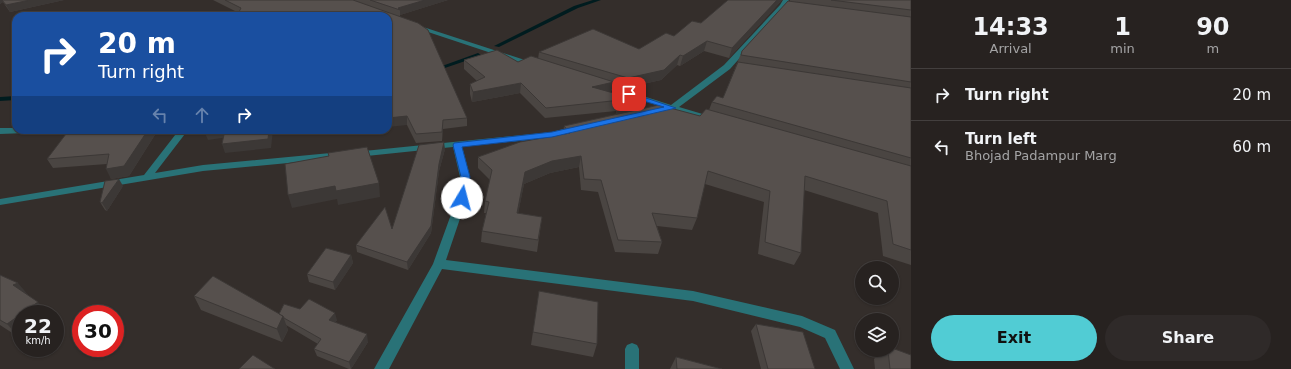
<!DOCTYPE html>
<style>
:root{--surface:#272220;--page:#2f2a29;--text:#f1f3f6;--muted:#a4a4a5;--line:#433f3e;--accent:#51ccd4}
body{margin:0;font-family:"DejaVu Sans",sans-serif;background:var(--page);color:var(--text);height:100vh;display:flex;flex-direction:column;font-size:15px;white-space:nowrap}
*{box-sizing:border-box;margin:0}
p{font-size:13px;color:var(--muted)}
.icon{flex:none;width:22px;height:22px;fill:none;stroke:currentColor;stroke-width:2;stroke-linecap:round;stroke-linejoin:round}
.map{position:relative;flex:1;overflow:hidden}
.details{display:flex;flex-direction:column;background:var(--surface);width:380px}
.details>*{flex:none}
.guide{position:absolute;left:12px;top:12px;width:380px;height:122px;border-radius:12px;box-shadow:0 1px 3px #0004,0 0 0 1px var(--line);background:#1a4fa0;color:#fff;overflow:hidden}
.fabs{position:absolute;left:855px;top:261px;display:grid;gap:8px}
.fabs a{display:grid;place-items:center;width:44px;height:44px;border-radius:50%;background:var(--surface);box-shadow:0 1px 3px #0004,0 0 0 1px var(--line);font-size:20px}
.speed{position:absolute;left:12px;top:305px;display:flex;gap:8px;font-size:20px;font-weight:700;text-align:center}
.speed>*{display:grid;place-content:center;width:52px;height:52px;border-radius:50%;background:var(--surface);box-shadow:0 1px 3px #0004,0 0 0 1px var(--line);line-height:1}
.speed small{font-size:10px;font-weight:400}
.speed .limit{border:6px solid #d22;background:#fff;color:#111}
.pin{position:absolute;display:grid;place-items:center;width:34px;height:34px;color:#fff;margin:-17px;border-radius:8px;box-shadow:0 2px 6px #0006}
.me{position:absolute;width:44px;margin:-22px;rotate:8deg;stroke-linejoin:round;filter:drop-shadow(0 0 3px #0008)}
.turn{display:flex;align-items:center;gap:14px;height:84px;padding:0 20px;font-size:18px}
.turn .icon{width:52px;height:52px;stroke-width:2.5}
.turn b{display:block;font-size:28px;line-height:34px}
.lanes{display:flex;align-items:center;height:38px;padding:0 20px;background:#0003;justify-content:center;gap:20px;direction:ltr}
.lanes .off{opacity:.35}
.eta{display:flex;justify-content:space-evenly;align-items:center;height:68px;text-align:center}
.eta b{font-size:24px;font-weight:700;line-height:28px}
.primary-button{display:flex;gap:8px;margin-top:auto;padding:8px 20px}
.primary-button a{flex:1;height:46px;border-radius:24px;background:var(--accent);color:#111;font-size:16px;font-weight:700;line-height:46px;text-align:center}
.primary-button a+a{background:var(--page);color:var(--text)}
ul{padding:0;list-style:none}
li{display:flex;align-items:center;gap:12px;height:52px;padding:0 20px;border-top:1px solid var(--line)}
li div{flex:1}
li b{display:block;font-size:15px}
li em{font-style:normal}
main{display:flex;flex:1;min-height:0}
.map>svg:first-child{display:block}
</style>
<main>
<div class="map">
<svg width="911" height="369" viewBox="0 0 911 369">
<rect width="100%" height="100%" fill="#342e2b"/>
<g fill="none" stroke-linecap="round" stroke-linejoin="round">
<g fill="#001c1f" fill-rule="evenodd">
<polygon points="593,0 601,0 578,8 499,47 494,46 574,6"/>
<polygon points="478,53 481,55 480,56 436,71 431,70"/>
<polygon points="16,96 16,100 0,101 0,97"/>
</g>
<g fill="#297277" fill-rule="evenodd">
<polygon points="783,0 789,0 785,7 730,69 679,107 716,118 716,122 710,122 673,110 654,113 654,109 663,107 596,85 600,83 603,83 671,105 724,65 780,5"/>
<polygon points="413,25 417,25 537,64 530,66 413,27"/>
<polygon points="575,126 579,129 578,131 552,138 462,146 470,177 467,198 446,260 693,291 802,316 835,330 854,369 840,369 825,338 800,327 693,301 442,269 389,369 374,369 433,264 457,198 460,177 453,147 357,157 354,156 352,154 354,152 552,132"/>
<polygon points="0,128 16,128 16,130 30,130 26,133 0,134"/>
<polygon points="179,130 188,130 155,173 203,165 341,152 346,155 341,158 203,171 0,205 0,199 144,175"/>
<polygon points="632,343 637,345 639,349 639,369 625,369 625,349 627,345"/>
</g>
</g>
<g fill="#4a4542">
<polygon points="0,0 64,0 10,12 3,2 0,4"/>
<polygon points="213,0 448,0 400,15 400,17 467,118 467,126 443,129 442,141 416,143 407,125 388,16 239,13"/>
<polygon points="728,0 782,0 729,58 704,51 680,66 677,65 661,80 625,88 613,85 611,92 610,92 640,109 700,116 709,110 712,102 723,98 742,51 790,1 790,0 911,0 911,265 883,256 878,213 804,190 801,253 794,265 758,254 764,202 705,184 697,218 692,230 657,226 662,242 658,254 615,252 598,192 581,190 579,167 550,173 524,184 518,213 542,217 537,252 481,242 482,231 486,213 484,213 485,201 490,180 478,168 478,157 563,134 564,126 616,115 616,111 545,118 520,93 472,102 470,94 470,84 477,81 464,69 464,60 518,62 538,59 539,52 639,49 674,36 701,23"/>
<polygon points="158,130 129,176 111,179 107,164 53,168 47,159"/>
<polygon points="445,149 439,171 431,233 408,270 357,252 356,245 392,229"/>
<polygon points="123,186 107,211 105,210 100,202"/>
<polygon points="351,255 353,263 335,290 309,282 307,274"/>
<polygon points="0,275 29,296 20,338 0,325"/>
<polygon points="539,291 597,344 593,357 531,345"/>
<polygon points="194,296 279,314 300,309 337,320 335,322 368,342 351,369 349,369 317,356 314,349 318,344 286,325 288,330 282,342 201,310"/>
<polygon points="756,324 815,369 761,369 751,331"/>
<polygon points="883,350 892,350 911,369 875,369 874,359"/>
<polygon points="676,357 722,369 670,369"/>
</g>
<g fill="#3c3836">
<polygon points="0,0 2,0 3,2 0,4"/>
<polygon points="30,0 64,0 10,12 6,5"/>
<polygon points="425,0 448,0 400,15 400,10 398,8"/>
<polygon points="777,0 782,0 729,58 732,48"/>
<polygon points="707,41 704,51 680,66 683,56"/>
<polygon points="680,55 677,65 661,80 625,88 628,78"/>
<polygon points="614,82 611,92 590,97 592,87"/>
<polygon points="521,83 520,93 472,102 473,92"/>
<polygon points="642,101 639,111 615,116 618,106"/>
<polygon points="407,116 407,125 388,127 388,118"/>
<polygon points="443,120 443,129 442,141 442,132"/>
<polygon points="148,130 158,130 129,176 111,179 106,169"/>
<polygon points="199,130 226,130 228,137 208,140 205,133 200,133"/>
<polygon points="269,130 273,130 271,148 225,153 222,144"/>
<polygon points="444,142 445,149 439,171 431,233 408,270 407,262"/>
<polygon points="581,156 579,167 550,173 524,184 516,225 517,213 525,172 552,161"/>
<polygon points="119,179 123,186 107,211 102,203"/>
<polygon points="379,183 380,197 338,205 337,199 292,208 288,195 335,186"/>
<polygon points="351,255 353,263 335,290 333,282"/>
<polygon points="18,283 29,296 13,285"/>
<polygon points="38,302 48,314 22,314"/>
<polygon points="335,313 337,320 331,328 329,320"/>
<polygon points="21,314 21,337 20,338 7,324"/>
<polygon points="283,316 288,330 282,342 277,329"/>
<polygon points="367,334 368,342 351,369 349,362"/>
</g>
<g fill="#56504d" stroke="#3c3836">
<polygon points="2,0 30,0 6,5"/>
<polygon points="225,0 353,0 418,23 428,30 467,118 443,120 442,132 416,134 407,116 388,118 388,16 237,16 241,8"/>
<polygon points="370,0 425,0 398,8 400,10"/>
<polygon points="728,0 777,0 732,48 707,41 683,56 680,55 664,70 628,78 539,52 593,29 639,49 666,33 674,36 692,21 701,23"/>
<polygon points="831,0 911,0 911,10"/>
<polygon points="788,1 911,17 911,82 741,55 742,51"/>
<polygon points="497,50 518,62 531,56 614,82 592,87 642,101 618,106 622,104 621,100 546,108 521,83 473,92 470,84 485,77 464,60"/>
<polygon points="738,62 911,88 911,158 712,102 717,96 723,98"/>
<polygon points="659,105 700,116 706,109 911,166 911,250 893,244 887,201 805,176 801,253 765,242 770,191 708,171 697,218 652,213 662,242 618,240 601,180 584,179 581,156 552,161 525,172 517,213 542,217 538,240 482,231 489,202 485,201 492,170 478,157 520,142 570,133 564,126"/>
<polygon points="69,130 148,130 124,166 106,169 109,154 47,159"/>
<polygon points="225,130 269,130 268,139 222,144"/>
<polygon points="444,142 439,164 431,226 407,262 356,245 385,207 392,229 419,145"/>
<polygon points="367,147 379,183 336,191 335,186 288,195 285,164 329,156 328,153"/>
<polygon points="119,179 102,203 100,202 105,181"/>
<polygon points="326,248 351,255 333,282 307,274"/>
<polygon points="0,275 18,283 13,285 38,302 7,324 0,320"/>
<polygon points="213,276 283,316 277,329 194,296"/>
<polygon points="539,291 598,302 597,344 533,332"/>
<polygon points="309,299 335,313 329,320 367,334 349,362 314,349 321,339 284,318 283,316 279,314 284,304 300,309"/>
<polygon points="756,324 803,332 815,369 768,369"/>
<polygon points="892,348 911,355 911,369 890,369 888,350 892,350"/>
<polygon points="253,355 275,369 239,369"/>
<polygon points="676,357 722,369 677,369"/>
</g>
<polygon fill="#1a73e8" stroke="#114b97" points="626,93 631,93 676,108 552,137 462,147 470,177 467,198 466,200 459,200 458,198 461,177 453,145 454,143 552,132 664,107 626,96"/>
</svg>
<div class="fabs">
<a><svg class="icon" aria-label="search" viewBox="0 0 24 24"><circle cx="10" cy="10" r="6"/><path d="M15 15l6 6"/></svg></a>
<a><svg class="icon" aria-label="layers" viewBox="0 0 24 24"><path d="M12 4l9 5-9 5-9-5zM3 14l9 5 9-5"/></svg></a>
</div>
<div class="speed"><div>22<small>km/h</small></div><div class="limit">30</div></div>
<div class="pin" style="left:629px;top:94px;background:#d93025"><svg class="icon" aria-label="arrive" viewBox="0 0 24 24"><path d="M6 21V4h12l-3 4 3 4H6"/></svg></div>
<svg class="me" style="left:462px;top:198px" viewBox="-20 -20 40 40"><circle r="19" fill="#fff"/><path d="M0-13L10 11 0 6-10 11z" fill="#1a73e8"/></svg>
<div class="guide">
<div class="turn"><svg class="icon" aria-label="right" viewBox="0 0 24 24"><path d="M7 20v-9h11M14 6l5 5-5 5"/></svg><div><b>20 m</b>Turn right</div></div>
<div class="lanes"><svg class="icon off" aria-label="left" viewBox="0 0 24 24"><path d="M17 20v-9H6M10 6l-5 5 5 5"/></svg><svg class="icon off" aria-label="ahead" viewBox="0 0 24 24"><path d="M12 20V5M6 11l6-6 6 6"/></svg><svg class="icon" aria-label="right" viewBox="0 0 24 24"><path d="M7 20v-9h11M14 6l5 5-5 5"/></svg></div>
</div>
</div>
<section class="details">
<div class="eta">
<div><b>14:33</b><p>Arrival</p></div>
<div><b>1</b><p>min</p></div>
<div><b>90</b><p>m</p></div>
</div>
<ul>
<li><svg class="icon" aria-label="right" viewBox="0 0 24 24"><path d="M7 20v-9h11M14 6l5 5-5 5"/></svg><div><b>Turn right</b></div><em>20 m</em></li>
<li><svg class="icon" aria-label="left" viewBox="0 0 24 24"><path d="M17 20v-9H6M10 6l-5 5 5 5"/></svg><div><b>Turn left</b><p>Bhojad Padampur Marg</p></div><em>60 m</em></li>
</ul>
<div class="primary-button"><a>Exit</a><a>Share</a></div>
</section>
</main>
